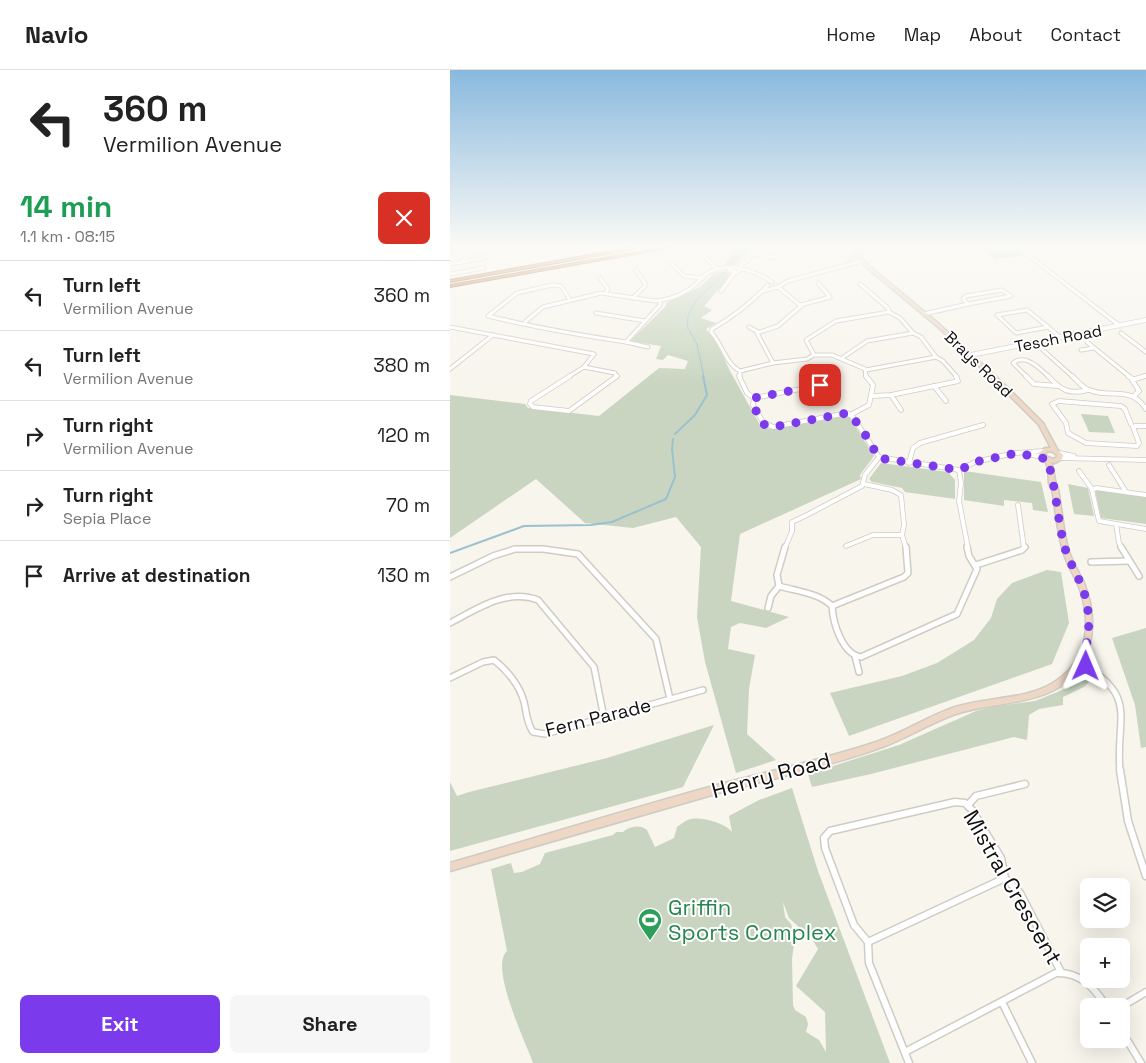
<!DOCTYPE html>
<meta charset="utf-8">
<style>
:root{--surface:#fff;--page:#f6f6f6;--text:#222;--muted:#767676;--line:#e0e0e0;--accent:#7c3aed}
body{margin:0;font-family:"Space Grotesk",sans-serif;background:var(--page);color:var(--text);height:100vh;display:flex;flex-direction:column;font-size:19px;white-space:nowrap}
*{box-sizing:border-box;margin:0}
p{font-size:16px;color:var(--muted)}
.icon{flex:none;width:28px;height:28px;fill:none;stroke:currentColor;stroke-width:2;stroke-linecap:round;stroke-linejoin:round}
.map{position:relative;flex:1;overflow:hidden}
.details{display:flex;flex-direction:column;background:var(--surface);width:450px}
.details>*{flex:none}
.banner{background:#fff;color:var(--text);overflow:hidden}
.controls{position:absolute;left:630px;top:808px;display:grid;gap:10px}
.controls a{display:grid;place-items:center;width:50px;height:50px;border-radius:8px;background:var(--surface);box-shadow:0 5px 20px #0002;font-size:25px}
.pin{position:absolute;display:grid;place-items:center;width:42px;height:42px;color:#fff;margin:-21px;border-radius:10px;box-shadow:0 2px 8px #0006}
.me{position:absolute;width:55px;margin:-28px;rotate:1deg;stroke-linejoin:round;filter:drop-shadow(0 0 4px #0008)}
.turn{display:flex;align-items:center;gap:18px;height:105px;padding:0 20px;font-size:22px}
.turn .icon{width:65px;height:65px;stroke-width:2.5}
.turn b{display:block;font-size:35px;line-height:42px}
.round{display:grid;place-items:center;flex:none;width:52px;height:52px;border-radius:8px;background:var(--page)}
.headline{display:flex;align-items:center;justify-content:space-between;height:85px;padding:0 20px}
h1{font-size:30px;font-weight:800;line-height:38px;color:#1e9e55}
.button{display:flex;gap:10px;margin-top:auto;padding:10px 20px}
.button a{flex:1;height:58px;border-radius:8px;background:var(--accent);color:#fff;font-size:20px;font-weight:800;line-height:58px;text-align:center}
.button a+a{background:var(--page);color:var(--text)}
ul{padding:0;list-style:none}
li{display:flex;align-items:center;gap:15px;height:70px;padding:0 20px;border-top:1px solid var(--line)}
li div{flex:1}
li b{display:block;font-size:19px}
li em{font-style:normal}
header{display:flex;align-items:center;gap:30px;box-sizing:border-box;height:70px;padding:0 25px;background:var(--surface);border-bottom:1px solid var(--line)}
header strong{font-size:24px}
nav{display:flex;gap:28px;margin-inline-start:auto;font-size:18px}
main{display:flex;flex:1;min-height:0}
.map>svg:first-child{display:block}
</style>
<header>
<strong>Navio</strong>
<nav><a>Home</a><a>Map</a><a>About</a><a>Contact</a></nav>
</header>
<main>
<section class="details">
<div class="banner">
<div class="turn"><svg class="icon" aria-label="left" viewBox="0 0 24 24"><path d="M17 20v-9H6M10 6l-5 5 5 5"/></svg><div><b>360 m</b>Vermilion Avenue</div></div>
</div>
<div class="headline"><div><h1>14 min</h1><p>1.1 km · 08:15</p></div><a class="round" style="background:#d93025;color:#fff"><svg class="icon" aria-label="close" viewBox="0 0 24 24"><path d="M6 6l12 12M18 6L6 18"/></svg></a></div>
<ul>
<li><svg class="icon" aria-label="left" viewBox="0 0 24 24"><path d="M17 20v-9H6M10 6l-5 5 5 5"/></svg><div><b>Turn left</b><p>Vermilion Avenue</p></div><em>360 m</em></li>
<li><svg class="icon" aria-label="left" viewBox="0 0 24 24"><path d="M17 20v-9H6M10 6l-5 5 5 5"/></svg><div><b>Turn left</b><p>Vermilion Avenue</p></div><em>380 m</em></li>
<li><svg class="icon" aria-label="right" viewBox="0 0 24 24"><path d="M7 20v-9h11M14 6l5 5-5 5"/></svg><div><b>Turn right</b><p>Vermilion Avenue</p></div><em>120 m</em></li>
<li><svg class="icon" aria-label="right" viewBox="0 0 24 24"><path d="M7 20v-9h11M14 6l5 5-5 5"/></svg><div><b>Turn right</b><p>Sepia Place</p></div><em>70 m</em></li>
<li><svg class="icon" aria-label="arrive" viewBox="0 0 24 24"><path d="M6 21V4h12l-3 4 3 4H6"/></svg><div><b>Arrive at destination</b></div><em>130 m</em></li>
</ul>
<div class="button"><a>Exit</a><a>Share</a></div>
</section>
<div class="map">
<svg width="696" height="993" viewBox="0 0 696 993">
<rect width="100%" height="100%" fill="#f7f5ec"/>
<g fill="#c9d5c0" fill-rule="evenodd">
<polygon points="281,177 303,177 286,195 273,196 284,182"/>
<polygon points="276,201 282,205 254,236 262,240 251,248 266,253 256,259 266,271 280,301 310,355 315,358 322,359 393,345 400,348 424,386 410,405 411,409 290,464 281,531 339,547 316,558 290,553 281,557 278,579 305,585 299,619 297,664 326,690 286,703 255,592 247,547 251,477 226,447 183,458 135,453 86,409 0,468 0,325 75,334 78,338 149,346 209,298 235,299 238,291 218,285 213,290 206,289 211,276 180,271 216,236 216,233 250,217 264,203"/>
<polygon points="631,344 658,346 665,363 639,362"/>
<polygon points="431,393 498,402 505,410 505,429 455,422 452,418 422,412 419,409"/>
<polygon points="514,401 591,412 598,442 583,440 582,433 554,430 554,436 514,430"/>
<polygon points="618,414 638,418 644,446 624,444"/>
<polygon points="645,420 696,426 696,454 651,448"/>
<polygon points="597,500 611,502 619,553 602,594 399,666 380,623 452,606 487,593 524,570 541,548 547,529 562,513"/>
<polygon points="696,558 696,677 691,678 685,635 662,568"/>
<polygon points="634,609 640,611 634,617 613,627 613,635 589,639 579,645 577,670 564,667 421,704 362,717 358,704 449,675 526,641 546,636 585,631 610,621"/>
<polygon points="264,655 233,717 0,781 0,712 7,726 19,722 157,688"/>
<path d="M342,718l26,83 72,192h-357c-7,-20 -44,-96 -26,-112l-16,-82 20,-6 3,10 8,-1 18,-8 5,-11 68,-18 3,-3h7c6,-6 17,-8 24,-2l8,17 19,-9 3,-11c4,-3 9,-7 14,-8 11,-2 34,4 41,13l-3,-16 30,-16zM333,832l6,16 23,21 6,10 -22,37 29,26 1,40 -7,-12 -13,-8 2,-8 -2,-7 -11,-7 -2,-5 -1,-46 3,-23 -4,-12 -6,-7z"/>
</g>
<polygon fill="#9bc1d0" points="531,177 571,177 567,178 575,185 545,189"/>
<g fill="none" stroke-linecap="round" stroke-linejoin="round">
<g stroke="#9bc1d0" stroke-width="1">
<polyline points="279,196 292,177"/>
<path d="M238,259c-5,-26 23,-39 37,-57"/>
<polyline points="239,260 247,274 254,307"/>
</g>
<g stroke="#9bc1d0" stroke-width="2">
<polyline points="225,364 245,345 257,325 253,306"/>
<polyline points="0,483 74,456 141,455 162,452 216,429 225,407 222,379 223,369"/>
</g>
<g stroke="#cfccc4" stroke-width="5">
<g id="minor-far3">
<polyline points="12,177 49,183"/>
<polyline points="583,177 575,178 573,181 670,256"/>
<polyline points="0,183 9,177"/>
<polyline points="91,185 102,177"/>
<polyline points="255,187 267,199"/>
<polyline points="10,193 27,179"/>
<polyline points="221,193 234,206 253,208"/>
<polyline points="0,194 34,188 44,182"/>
<polyline points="289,198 303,184 325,187"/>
<polyline points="279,200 287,202 292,199"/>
<polyline points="0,204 34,198"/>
<polyline points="150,208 158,219 156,222"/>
<polyline points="410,214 438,238 439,242"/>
<polygon points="552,220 561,226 518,234 513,229 516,226"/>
<polyline points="271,221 285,202"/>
<polyline points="313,221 328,217 338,211 412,191"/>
<polyline points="183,228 196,215 186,200"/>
<path d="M120,230l-9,-14 -9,-1 -35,8 -29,23c45,11 91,19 138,26l34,-37v-4"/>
<polyline points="351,235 380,227 368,213"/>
<polygon points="577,240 598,257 566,263 547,245"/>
<polyline points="146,243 195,251"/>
<polyline points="474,244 518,234"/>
<path d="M75,252l18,-15 58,-14 54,8c11,-1 24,-5 33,-11 8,-4 13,-13 21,-18 21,-10 45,-2 63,10"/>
<polyline points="0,257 144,284 134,297"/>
<polyline points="299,257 308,262"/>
<polyline points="598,257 610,267"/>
<polyline points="671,263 696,282"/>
<polyline points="176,272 198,277"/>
<polyline points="584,272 623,307"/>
<polyline points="637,272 680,307"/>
<polyline points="631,280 644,278"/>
<polyline points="364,285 356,270 386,251 439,242 450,248 463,263 471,267 486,287 493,291 507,307"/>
<polyline points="392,288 417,271 463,263"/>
<polyline points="323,293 307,263 328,256 351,236 328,217"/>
<polyline points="134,297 165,303 166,307"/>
<polyline points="0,299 43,265"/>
<polyline points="416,300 486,287"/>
<polyline points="290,301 323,293 357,289 364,285 382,285 415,299 416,307"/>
<polyline points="118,307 134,297"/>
<path d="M290,307v-6c-14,-7 -18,-27 -29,-39l1,-3c21,-12 40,-27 56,-44"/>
<path d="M577,307l-14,-14c13,-10 27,6 36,14"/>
<polyline points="691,307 696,306"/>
</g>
</g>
<g stroke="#cfccc4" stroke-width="5.5">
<g id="minor-far2">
<polyline points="120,306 81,331 80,334 83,337 119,341 167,306"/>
<polyline points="289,306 297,323 304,328 303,335 313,352 323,357 397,343 403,347 429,387 509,400 525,392 565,383 593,381"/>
<polyline points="576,306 584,314 607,316"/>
<path d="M598,306c13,14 21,19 40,14"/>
<path d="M622,306c5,4 10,11 15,13 21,11 43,-5 59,20"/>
<polyline points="678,306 683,309"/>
<polyline points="484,316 496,331"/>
<polyline points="441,325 451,340"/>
<polyline points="422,326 441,325 504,312 508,311 506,306"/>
<polyline points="684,326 689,321 682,310 695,306"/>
<polyline points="304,328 371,315"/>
<polyline points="400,345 419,335 423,315 416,306"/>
<polyline points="681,354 675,339 671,336 609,331 602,334 616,353 618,363 636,373 687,376 689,373 683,357"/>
<polyline points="685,356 696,356"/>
<polyline points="609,383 624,386"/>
<polyline points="576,384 594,387"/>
<polyline points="610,388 696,390"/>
<polyline points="459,393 463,378 470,373 533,355"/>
<polyline points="659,395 676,422"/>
<polyline points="509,400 511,413 509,431 518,478"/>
<polyline points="629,401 642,419"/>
<polyline points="414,414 442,420 451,425 454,455 452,465 456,478"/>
<polyline points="696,425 646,418 642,420 649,451 696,459"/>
<polyline points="568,435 574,478"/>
<polyline points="666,454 669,473 672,478"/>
<polyline points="396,476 423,465 452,465"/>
<polyline points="335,478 342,461 342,452 355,446 412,416 415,405 429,387"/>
</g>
</g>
<g stroke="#cfccc4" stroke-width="8">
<g id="minor-far1">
<polyline points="671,477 689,506"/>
<polyline points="641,492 679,491"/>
<polyline points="526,495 572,480 575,477"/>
<polyline points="0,507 43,486 65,479 93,479 128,484 206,569 220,629"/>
<path d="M329,516c17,5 40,7 53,20 1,17 10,48 29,51l96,-43 20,-45 -8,-13 -2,-9"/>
<polyline points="382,536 454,507 458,503 456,477"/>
<polyline points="318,538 321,526 329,516 327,505 335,477"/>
<path d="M0,553c27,-14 57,-35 88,-23l56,67 10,51"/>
<polyline points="405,586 409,602"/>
<path d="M629,592c61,35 36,54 41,109"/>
<path d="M0,608l33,-16 11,-2c13,10 26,26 30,42 3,11 2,20 9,30l12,2 158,-44"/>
</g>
</g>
<g stroke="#cfccc4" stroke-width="9">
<g id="minor">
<polyline points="670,700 678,751 696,806"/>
<polyline points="518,735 526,726 575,714"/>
<polyline points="418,872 555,808"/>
<polyline points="552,932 582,993"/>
<polyline points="671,937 696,922"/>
<polyline points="671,960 691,993"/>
<path d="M455,982l151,-79c24,-1 38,14 50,33"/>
<polyline points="459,993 419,893 418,872 404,855 375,778 374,768 380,761 505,732 515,733 522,740 551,788 555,808 570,823 611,902"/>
</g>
</g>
<g stroke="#cfccc4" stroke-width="5.5">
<polyline id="tertiary" points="521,285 696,250"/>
</g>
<g stroke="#cfccc4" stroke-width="3">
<path id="secondary" d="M407,177h4l1,11 6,7 71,59 68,63 36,36 14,26 6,6 -1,4 -7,4 -4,-1c4,9 2,18 7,27 4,21 5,43 11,63 4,11 10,21 15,31 10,25 12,55 -1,79 -26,47 -87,37 -130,53 -27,10 -51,26 -79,35 -55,19 -113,31 -169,47 -85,24 -170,49 -255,74v-8c85,-25 170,-51 256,-75 56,-15 112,-27 167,-45 29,-9 53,-26 82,-36 31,-10 70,-7 98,-24 10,-6 20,-16 26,-27 11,-22 8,-52 -2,-74 -5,-10 -11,-20 -14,-31 -6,-20 -7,-41 -11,-62l-3,-6 -1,-15 -3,-8 -2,-1 -4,-6 6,-5h6l-12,-23 -36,-36 -66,-63 -71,-59 -6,-7 -2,-5 -7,6h-2v-2l8,-7zM598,381l5,1 4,3v2l-3,2 -7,-2 -2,-4z"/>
</g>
<g stroke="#87552d" stroke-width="2">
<g id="motorway">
<polygon points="183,177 185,178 185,179 0,212 0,210"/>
<polygon points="216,177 224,177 0,217 0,215"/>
</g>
</g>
<use href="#minor-far3" stroke="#fff" stroke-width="3"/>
<use href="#minor-far2" stroke="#fff" stroke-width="4"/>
<use href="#minor-far1" stroke="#fff" stroke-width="5"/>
<use href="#minor" stroke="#fff" stroke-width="6"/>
<use href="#tertiary" stroke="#fff" stroke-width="4"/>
<use href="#secondary" fill="#eed7c5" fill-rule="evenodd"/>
<use href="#motorway" fill="#c77a3e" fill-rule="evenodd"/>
</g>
<linearGradient id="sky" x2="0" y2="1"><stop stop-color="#89b9de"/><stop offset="0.56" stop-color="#fbfaf6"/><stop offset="1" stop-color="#fbfaf6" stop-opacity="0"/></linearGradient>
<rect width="696" height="316" fill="url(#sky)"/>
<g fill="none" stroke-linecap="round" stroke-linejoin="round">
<path stroke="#7c3aed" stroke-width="9" stroke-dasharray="0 16.2" d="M370,315l-66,13 -1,7 10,19 10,3 74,-14c9,5 26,33 30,43l8,3 75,11 15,-8 42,-9 30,6c9,27 10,57 17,86 4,14 11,26 17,39 10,25 11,54 -1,78l6,4"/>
</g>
<defs>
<g id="stadium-pin" transform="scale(1.25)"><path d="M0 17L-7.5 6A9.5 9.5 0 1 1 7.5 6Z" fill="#2e9e5b" stroke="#fff"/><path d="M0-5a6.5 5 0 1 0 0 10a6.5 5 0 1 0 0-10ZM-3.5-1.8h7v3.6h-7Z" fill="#fff"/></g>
</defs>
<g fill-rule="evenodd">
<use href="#stadium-pin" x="200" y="850"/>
</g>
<g text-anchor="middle" stroke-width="4" stroke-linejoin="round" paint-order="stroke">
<g font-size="16" fill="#100f0d" stroke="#fff">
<text transform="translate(608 268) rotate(-11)" y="6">Tesch Road</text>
<text transform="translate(529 294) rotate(44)" y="6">Brays Road</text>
</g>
<g font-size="19" fill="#100f0d" stroke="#fff">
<text transform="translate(148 647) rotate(-14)" y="7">Fern Parade</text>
</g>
<g font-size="22" fill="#100f0d" stroke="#fff">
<text transform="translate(321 705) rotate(-15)" y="8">Henry Road</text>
<text transform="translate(563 817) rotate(60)" y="8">Mistral Crescent</text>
</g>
<g font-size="22" fill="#27864d" stroke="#fff" text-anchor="start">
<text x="218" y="845">Griffin<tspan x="218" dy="25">Sports Complex</tspan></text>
</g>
</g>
</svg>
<div class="controls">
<a><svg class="icon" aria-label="layers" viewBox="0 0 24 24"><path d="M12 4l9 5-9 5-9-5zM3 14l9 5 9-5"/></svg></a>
<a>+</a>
<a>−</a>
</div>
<div class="pin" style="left:370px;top:315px;background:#d93025"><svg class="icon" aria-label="arrive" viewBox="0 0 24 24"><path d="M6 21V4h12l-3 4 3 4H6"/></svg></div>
<svg class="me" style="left:636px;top:596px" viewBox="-20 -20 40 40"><path d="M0-17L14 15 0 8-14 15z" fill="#7c3aed" stroke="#fff" stroke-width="4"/></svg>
</div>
</main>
